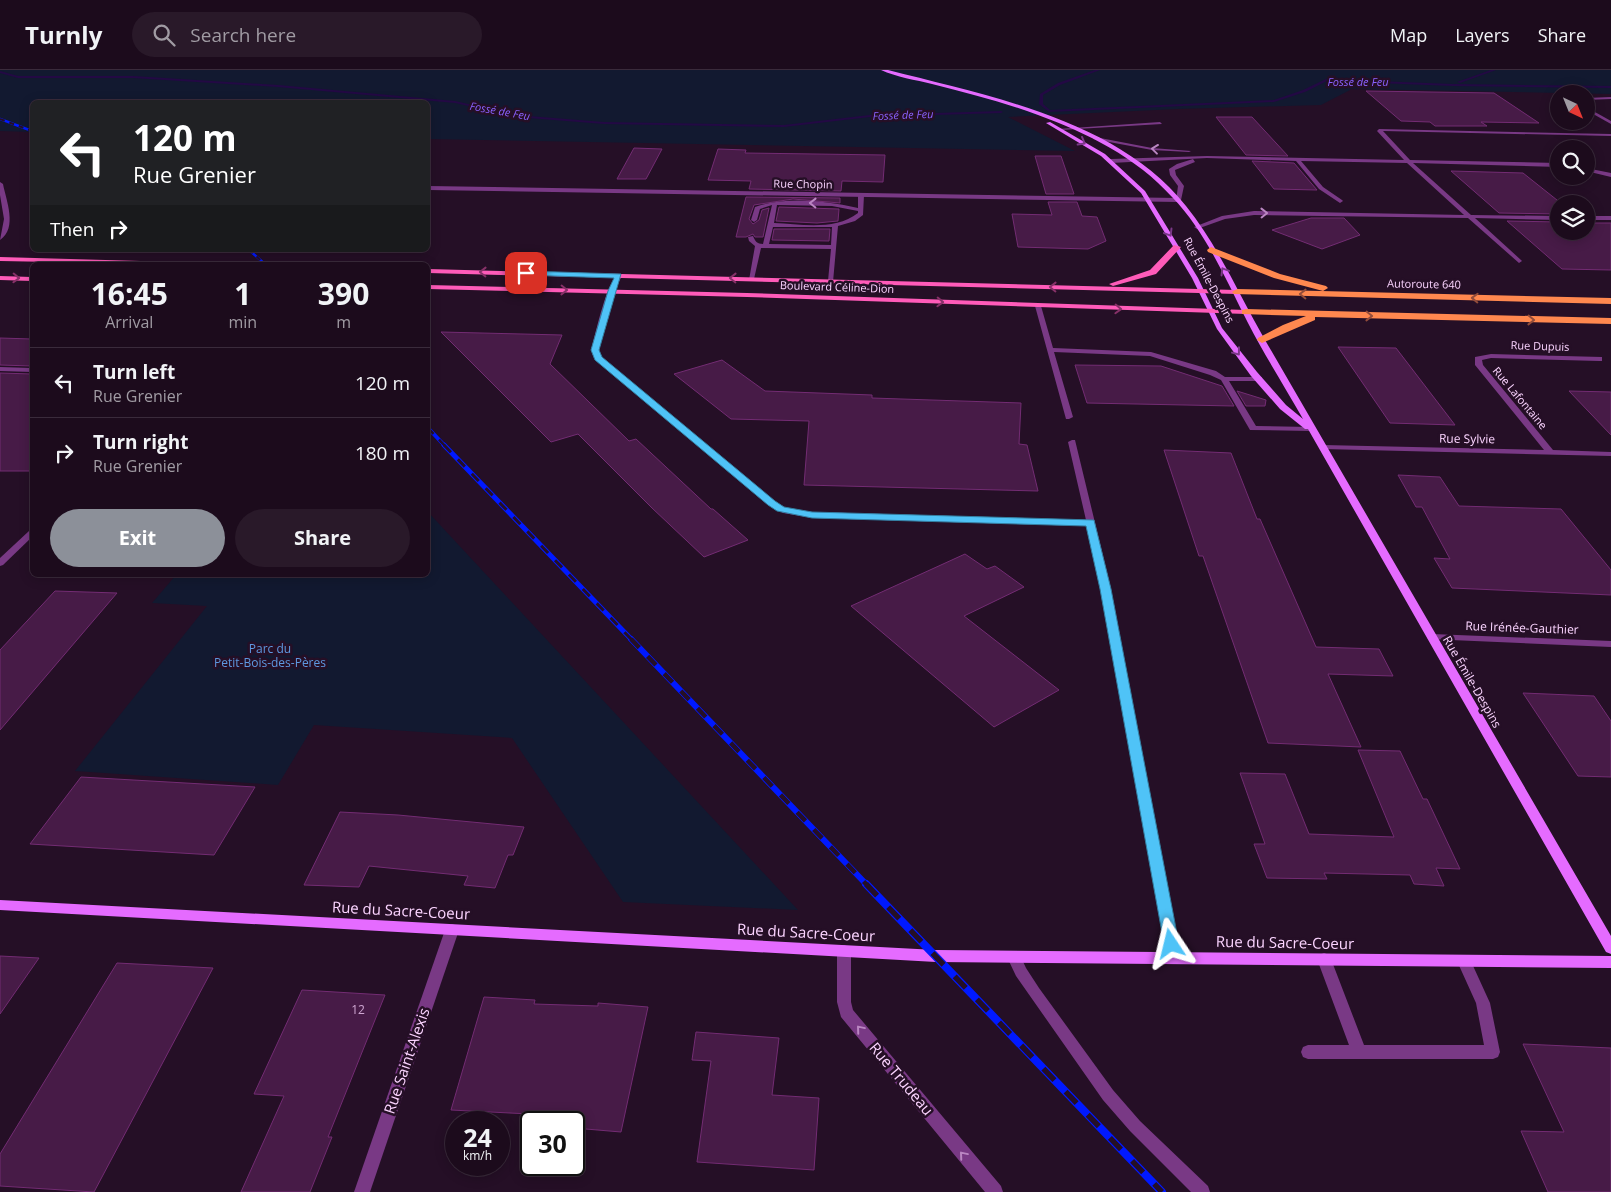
<!DOCTYPE html>
<meta charset="utf-8">
<style>
:root{--surface:#1c0b1c;--page:#291929;--text:#f1f3f6;--muted:#a09ba3;--line:#3a2b3b;--accent:#8c9099}
body{margin:0;font-family:"Open Sans",sans-serif;background:var(--page);color:var(--text);height:100vh;display:flex;flex-direction:column;font-size:19px;white-space:nowrap}
*{box-sizing:border-box;margin:0}
p{font-size:16px;color:var(--muted)}
.icon{flex:none;width:28px;height:28px;fill:none;stroke:currentColor;stroke-width:2;stroke-linecap:round;stroke-linejoin:round}
.map{position:relative;flex:1;overflow:hidden}
.sheet{position:absolute;left:30px;top:192px;width:400px;height:315px;display:flex;flex-direction:column;background:var(--surface);border-radius:8px;box-shadow:0 2px 12px #0003,0 0 0 1px var(--line)}
.sheet>*{flex:none}
.banner{position:absolute;left:30px;top:30px;width:400px;height:152px;border-radius:8px;box-shadow:0 2px 12px #0003,0 0 0 1px var(--line);background:#202124;color:#fff;overflow:hidden}
.needle{width:32px;rotate:137deg}
.fabs{position:absolute;left:1550px;top:15px;display:grid;gap:10px}
.fabs a{display:grid;place-items:center;width:45px;height:45px;border-radius:50%;background:var(--surface);box-shadow:0 2px 12px #0003,0 0 0 1px var(--line);font-size:25px}
.speed{position:absolute;left:445px;top:1041px;display:flex;gap:10px;font-size:25px;font-weight:700;text-align:center}
.speed>*{display:grid;place-content:center;width:65px;height:65px;border-radius:50%;background:var(--surface);box-shadow:0 2px 12px #0003,0 0 0 1px var(--line);line-height:1}
.speed small{font-size:12px;font-weight:400}
.speed .limit{border:2px solid #111;border-radius:8px;background:#fff;color:#111}
.pin{position:absolute;display:grid;place-items:center;width:42px;height:42px;color:#fff;margin:-21px;border-radius:10px;box-shadow:0 2px 8px #0006}
.me{position:absolute;width:55px;margin:-28px;rotate:350deg;stroke-linejoin:round;filter:drop-shadow(0 0 4px #0008)}
.turn{display:flex;align-items:center;gap:18px;height:105px;padding:0 20px;font-size:22px}
.turn .icon{width:65px;height:65px;stroke-width:2.5}
.turn b{display:block;font-size:35px;line-height:42px}
.then{display:flex;align-items:center;height:48px;padding:0 20px;background:#0003;gap:10px;font-size:19px}
.eta{display:flex;justify-content:space-evenly;align-items:center;height:85px;text-align:center}
.eta b{font-size:30px;font-weight:700;line-height:35px}
.action{display:flex;gap:10px;margin-top:auto;padding:10px 20px}
.action a{flex:1;height:58px;border-radius:30px;background:var(--accent);color:#fff;font-size:20px;font-weight:700;line-height:58px;text-align:center}
.action a+a{background:var(--page);color:var(--text)}
ul{padding:0;list-style:none}
li{display:flex;align-items:center;gap:15px;height:70px;padding:0 20px;border-top:1px solid var(--line)}
li div{flex:1}
li b{display:block;font-size:19px}
li em{font-style:normal}
header{display:flex;align-items:center;gap:30px;box-sizing:border-box;height:70px;padding:0 25px;background:var(--surface);border-bottom:1px solid var(--line)}
header strong{font-size:24px}
nav{display:flex;gap:28px;margin-inline-start:auto;font-size:18px}
.search{width:350px;height:45px;background:var(--page);display:flex;align-items:center;gap:12px;box-sizing:border-box;padding:0 18px;border-radius:28px;color:var(--muted);font-size:19px}
.map>svg:first-child{display:block}
</style>
<header>
<strong>Turnly</strong>
<div class="search"><svg class="icon" aria-label="search" viewBox="0 0 24 24"><circle cx="10" cy="10" r="6"/><path d="M15 15l6 6"/></svg>Search here</div>
<nav><a>Map</a><a>Layers</a><a>Share</a></nav>
</header>
<div class="map">
<svg width="1611" height="1122" viewBox="0 0 1611 1122">
<rect width="100%" height="100%" fill="#250f26"/>
<g fill="#121930">
<polygon points="0,0 1611,0 1611,24 1352,19 1321,35 1178,39 1008,47 1075,81 428,69 428,32 32,32 32,62 0,61"/>
<polygon points="428,442 798,840 623,832 512,668 314,655 278,715 75,701 207,536 152,533 176,505 428,505"/>
</g>
<g fill="none" stroke-linecap="round" stroke-linejoin="round">
<g fill="#230944" fill-rule="evenodd">
<polygon points="1095,0 1100,0 1060,15 1043,25 1043,34 1050,40 1274,30 1303,20 1326,9 1452,14 1611,16 1611,18 1452,16 1327,11 1305,22 1274,32 1049,42 1039,34 1040,24 1058,13"/>
<polygon points="1491,0 1496,0 1460,13 1457,12"/>
<polygon points="0,1 18,6 133,6 278,15 455,31 516,45 604,52 784,55 870,45 1001,41 1003,42 1001,43 870,47 784,57 604,54 516,47 455,33 278,17 133,8 18,8 0,3"/>
</g>
</g>
<g fill="#471b47" stroke="#732c73">
<polygon points="1366,21 1494,23 1539,53 1481,52 1487,56 1435,56 1430,52 1401,51"/>
<polygon points="1216,47 1252,47 1288,86 1246,85"/>
<polygon points="634,78 662,79 646,109 617,109"/>
<polygon points="718,79 746,80 745,83 885,85 883,112 842,111 841,121 749,119 751,111 708,110"/>
<polygon points="1035,86 1061,86 1074,124 1046,124"/>
<polygon points="1252,91 1294,93 1317,120 1274,119"/>
<polygon points="1451,101 1523,103 1562,134 1559,134 1559,144 1499,143"/>
<polygon points="746,127 840,128 840,133 793,129 754,135 749,149 753,154 759,150 762,140 769,138 763,167 755,167 753,164 746,167 736,167"/>
<polygon points="1048,132 1077,132 1082,146 1097,147 1106,171 1088,179 1018,177 1012,144 1052,145"/>
<polygon points="779,137 839,139 838,151 817,153 776,151"/>
<polygon points="1311,148 1344,148 1360,165 1322,179 1272,160"/>
<polygon points="1507,151 1559,152 1559,161 1586,161 1586,153 1611,153 1611,200 1562,199"/>
<polygon points="774,159 830,159 829,171 772,170"/>
<polygon points="441,262 562,265 550,294 629,371 636,369 711,439 713,439 748,470 704,487 652,438 578,364 551,372"/>
<polygon points="0,268 32,269 32,296 0,295"/>
<polygon points="1338,277 1396,278 1455,355 1390,353"/>
<polygon points="722,290 765,321 872,325 872,328 1021,333 1019,374 1027,375 1038,421 804,415 809,351 731,349 674,304"/>
<polygon points="1075,295 1161,296 1222,316 1234,336 1087,333"/>
<polygon points="0,303 32,304 32,401 0,401"/>
<polygon points="1237,321 1266,330 1265,336 1246,336"/>
<polygon points="1569,321 1611,322 1611,365"/>
<polygon points="1164,380 1231,383 1257,449 1260,449 1316,577 1379,579 1393,606 1328,604 1361,677 1268,673 1203,486 1199,486"/>
<polygon points="1398,405 1440,407 1459,436 1561,439 1611,500 1611,525 1452,518 1434,488 1450,489 1422,437 1416,437"/>
<polygon points="965,484 987,499 995,496 1024,517 964,546 1059,620 994,657 851,536"/>
<polygon points="55,521 117,523 0,660 0,580"/>
<polygon points="1523,623 1594,626 1611,651 1611,707 1578,706"/>
<polygon points="1358,680 1400,681 1423,729 1427,729 1460,799 1436,798 1444,816 1414,814 1410,805 1324,803 1327,809 1267,808 1254,774 1265,774 1240,703 1285,704 1309,764 1394,767"/>
<polygon points="81,707 255,717 214,785 30,774"/>
<polygon points="340,742 398,745 524,757 513,785 508,785 495,818 464,815 468,806 369,796 359,817 304,815"/>
<polygon points="0,886 39,888 0,944"/>
<polygon points="117,893 213,898 94,1122 0,1116 0,1084"/>
<polygon points="302,920 385,925 328,1067 332,1067 310,1122 241,1122 284,1026 254,1024"/>
<polygon points="484,927 535,930 534,934 598,936 598,933 648,937 621,1062 574,1058 574,1052 568,1052 569,1046 451,1040"/>
<polygon points="696,962 779,968 772,1025 819,1028 814,1100 697,1092 711,991 692,990"/>
<polygon points="1523,974 1611,978 1611,1122 1548,1122 1521,1061 1564,1062"/>
</g>
<g fill="none" stroke-linecap="round" stroke-linejoin="round">
<g fill="#793985" fill-rule="evenodd">
<polygon points="1611,27 1611,29 1586,30 1586,28"/>
<polygon points="1586,37 1611,51 1611,54 1586,40"/>
<polygon points="1160,52 1162,54 1060,60 1058,59"/>
<polygon points="1379,59 1611,64 1611,66 1383,61 1410,90 1559,93 1559,97 1413,93 1471,145 1559,146 1559,150 1475,148 1521,190 1522,191 1519,193 1468,148 1254,145 1225,149 1197,159 1194,157 1222,146 1254,141 1464,145 1407,93 1301,91 1323,117 1342,130 1343,131 1340,133 1319,119 1296,91 1207,88 1111,93 1108,91 1111,89 1207,86 1404,90 1377,61"/>
<polygon points="1095,67 1152,78 1191,81 1189,82 1152,80 1093,69"/>
<polygon points="1193,89 1195,92 1175,100 1176,105 1184,116 1181,130 1176,131 1178,116 1170,105 1169,99 1177,94"/>
<polygon points="1586,98 1611,103 1611,107 1586,101"/>
<path d="M861,123l3,2 -1,20 -8,6 -17,5 -5,56 -5,-1 3,-32 -70,-1 -7,31 -5,1 6,-34 -6,-5 -1,-4 5,-1c2,5 4,8 10,8l9,-39 -12,4 -3,11 -3,2 -3,-2 4,-13c32,-11 71,-6 103,1v-13zM777,135l55,1 26,5v2c-23,18 -57,11 -84,10zM773,157h59l-1,18 -62,-1z"/>
<rect x="1586" y="146" width="25" height="4"/>
<polygon points="1036,235 1041,236 1053,278 1151,282 1216,301 1225,307 1262,307 1262,311 1229,311 1256,356 1311,357 1315,359 1311,361 1250,360 1221,310 1210,305 1150,286 1054,282 1073,347 1069,349 1066,349 1035,236"/>
<polygon points="1014,881 1019,883 1026,898 1039,918 1113,1020 1140,1051 1208,1116 1210,1122 1191,1122 1130,1061 1103,1030 1016,906 1007,887 1009,883"/>
<polygon points="1324,883 1329,885 1331,889 1364,975 1484,975 1476,933 1457,891 1459,887 1464,885 1469,887 1490,933 1500,982 1498,987 1493,989 1308,989 1303,987 1301,982 1303,977 1308,975 1349,975 1317,889 1319,885"/>
</g>
<g fill="#793985" fill-rule="evenodd">
<path d="M0,112l3,2c3,16 15,44 -3,56l4,-21 -4,-24z"/>
<polygon points="428,116 1178,128 1181,130 1178,132 428,120"/>
<path d="M619,204l3,2 -8,15 -15,59 2,7 173,144 14,8 25,3 273,8 -18,-78 4,-2h3l36,149 70,369 -2,4 -5,2 -5,-2 -2,-4 -66,-369 -14,-63 -274,-8 -30,-5 -15,-8 -174,-147 -3,-8c5,-17 15,-68 28,-76z"/>
<polygon points="1491,284 1602,287 1602,291 1599,291 1491,288 1482,290 1483,295 1553,380 1611,382 1611,386 1323,379 1319,377 1323,375 1544,380 1475,295 1475,287"/>
<polygon points="0,297 32,298 32,302 0,301"/>
<polygon points="32,460 32,467 3,495 0,496 0,488 29,461"/>
<polygon points="1432,564 1611,571 1611,577 1428,569 1427,567"/>
<polygon points="452,854 457,856 459,860 370,1122 354,1122 445,860 447,856"/>
<polygon points="844,875 849,877 851,881 851,932 853,940 1001,1116 1003,1122 985,1122 841,947 837,932 837,881 839,877"/>
</g>
<g fill="#e56bff" fill-rule="evenodd">
<path d="M881,0h7c101,26 230,50 298,136 33,41 53,89 79,134l346,596v18l-5,-2 -298,-523h-3l-25,-20 -29,-33 -34,-47 -25,-51 -51,-85 -40,-37 -55,-33 4,-1 55,32 40,37 53,87 24,50 35,44 29,33 17,14c-18,-32 -38,-63 -55,-96 -22,-43 -42,-91 -76,-126 -36,-40 -85,-64 -134,-82 -35,-13 -71,-22 -106,-31 -16,-4 -36,-7 -51,-14z"/>
<polygon points="0,830 936,880 1611,886 1611,898 936,892 0,840"/>
</g>
<g fill="#ff5bb9" fill-rule="evenodd">
<polygon points="1174,175 1181,177 1156,204 1113,216 1109,214 1150,200"/>
<polygon points="0,187 211,193 215,195 0,191"/>
<polygon points="428,199 1237,220 1241,222 1237,224 428,203"/>
<polygon points="0,206 32,207 32,211 0,210"/>
<polygon points="428,215 747,223 1246,240 1250,242 1246,244 747,227 428,219"/>
</g>
<g fill="#ff884f" fill-rule="evenodd">
<polygon points="1211,177 1280,204 1326,216 1328,218 1323,221 1274,208 1208,182 1207,180"/>
<polygon points="1237,219 1611,228 1611,234 1234,224 1232,222"/>
<polygon points="1246,239 1611,248 1611,254 1315,247 1315,250 1262,273 1257,270 1258,268 1283,255 1306,246 1242,244 1242,240"/>
</g>
<g stroke="#0019ff" stroke-width="2.5">
<g id="rail-far4">
<polyline points="0,49 32,61"/>
<polyline points="249,180 266,195"/>
</g>
</g>
<g stroke="#0019ff" stroke-width="4">
<polyline id="rail-far3" points="428,358 445,376"/>
</g>
<g stroke="#0019ff" stroke-width="5">
<polyline id="rail-far2" points="444,375 632,570"/>
</g>
<g stroke="#0019ff" stroke-width="6">
<polyline id="rail-far1" points="631,569 867,815"/>
</g>
<g stroke="#0019ff" stroke-width="8">
<polyline id="rail" points="866,814 1162,1122"/>
</g>
<use href="#rail-far4" stroke="#250f26" stroke-width="2" stroke-dasharray="5" stroke-linecap="butt"/>
<use href="#rail-far3" stroke="#250f26" stroke-width="2.5" stroke-dasharray="8" stroke-linecap="butt"/>
<use href="#rail-far2" stroke="#250f26" stroke-width="3" stroke-dasharray="10" stroke-linecap="butt"/>
<use href="#rail-far1" stroke="#250f26" stroke-width="4.5" stroke-dasharray="12" stroke-linecap="butt"/>
<use href="#rail" stroke="#250f26" stroke-width="5.5" stroke-dasharray="16" stroke-linecap="butt"/>
</g>
<defs><path id="oneway-chevron" d="M-2-3.5L2.5 0L-2 3.5" fill="none" stroke-width="1.6" stroke-linecap="round" stroke-linejoin="round" transform="scale(1.25)"/></defs>
<g stroke="#7b3888">
<use href="#oneway-chevron" transform="translate(1082 72) rotate(30)"/>
<use href="#oneway-chevron" transform="translate(1169 163) rotate(59)"/>
<use href="#oneway-chevron" transform="translate(1224 201) rotate(-121)"/>
<use href="#oneway-chevron" transform="translate(1237 282) rotate(53)"/>
</g>
<g stroke="#ba86c2">
<use href="#oneway-chevron" transform="translate(1155 79) rotate(-173)"/>
<use href="#oneway-chevron" transform="translate(813 133) rotate(-179)"/>
<use href="#oneway-chevron" transform="translate(1264 143) rotate(-1)"/>
<use href="#oneway-chevron" transform="translate(860 959) rotate(-130)"/>
<use href="#oneway-chevron" transform="translate(963 1085) rotate(-130)"/>
</g>
<g stroke="#873168">
<use href="#oneway-chevron" transform="translate(483 202) rotate(-179)"/>
<use href="#oneway-chevron" transform="translate(16 208) rotate(2)"/>
<use href="#oneway-chevron" transform="translate(733 208) rotate(-179)"/>
<use href="#oneway-chevron" transform="translate(1053 217) rotate(-179)"/>
<use href="#oneway-chevron" transform="translate(564 220) rotate(1)"/>
<use href="#oneway-chevron" transform="translate(940 232) rotate(2)"/>
<use href="#oneway-chevron" transform="translate(1118 239) rotate(2)"/>
</g>
<g stroke="#924c3a">
<use href="#oneway-chevron" transform="translate(1303 224) rotate(-179)"/>
<use href="#oneway-chevron" transform="translate(1475 228) rotate(-178)"/>
<use href="#oneway-chevron" transform="translate(1369 246) rotate(1)"/>
<use href="#oneway-chevron" transform="translate(1531 250) rotate(1)"/>
</g>
<polygon fill="#4fc3f7" stroke="#337fa1" points="526,201 621,204 599,280 602,287 775,431 784,437 812,442 1094,450 1111,519 1179,874 1177,879 1171,881 1166,879 1164,874 1100,519 1086,456 812,448 777,441 768,435 595,290 591,280 608,221 614,208 523,205 522,203"/>
<g text-anchor="middle" stroke-width="5" stroke-linejoin="round" paint-order="stroke">
<g font-size="11" font-style="italic" fill="#8b62ff" stroke="#250f26">
<text x="1358" y="16">Fossé de Feu</text>
<text transform="translate(500 41) rotate(10)" y="4">Fossé de Feu</text>
<text transform="translate(903 45) rotate(-2)" y="4">Fossé de Feu</text>
</g>
<g font-size="11" fill="#fbd4ff" stroke="#250f26">
<text transform="translate(803 114) rotate(1)" y="4">Rue Chopin</text>
<text transform="translate(1209 210) rotate(62)" y="4">Rue Émile-Despins</text>
<text transform="translate(1424 214) rotate(1)" y="4">Autoroute 640</text>
<text transform="translate(837 217) rotate(2)" y="4">Boulevard Céline-Dion</text>
<text transform="translate(1540 276) rotate(2)" y="4">Rue Dupuis</text>
<text transform="translate(1520 328) rotate(50)" y="4">Rue Lafontaine</text>
</g>
<g font-size="12" fill="#fbd4ff" stroke="#250f26">
<text transform="translate(1467 369) rotate(1)" y="4">Rue Sylvie</text>
<text transform="translate(1522 558) rotate(2)" y="4">Rue Irénée-Gauthier</text>
<text transform="translate(1472 612) rotate(60)" y="4">Rue Émile-Despins</text>
</g>
<g font-size="12" fill="#5e99e1" stroke="#250f26">
<text x="270" y="583">Parc du<tspan x="270" dy="14">Petit-Bois-des-Pères</tspan></text>
</g>
<g font-size="12" fill="#cea6d1">
<text x="358" y="944">12</text>
</g>
<g font-size="15" fill="#fbd4ff" stroke="#250f26">
<text transform="translate(401 841) rotate(3)" y="5">Rue du Sacre-Coeur</text>
<text transform="translate(806 863) rotate(3)" y="5">Rue du Sacre-Coeur</text>
<text transform="translate(1285 873) rotate(1)" y="5">Rue du Sacre-Coeur</text>
<text transform="translate(407 991) rotate(-71)" y="5">Rue Saint-Alexis</text>
<text transform="translate(901 1009) rotate(50)" y="5">Rue Trudeau</text>
</g>
</g>
</svg>
<div class="fabs">
<a><svg class="needle" viewBox="-14 -14 28 28"><path d="M0-13l5 13h-10z" fill="#e53935"/><path d="M0 13l5-13h-10z" fill="#a09ba3"/></svg></a>
<a><svg class="icon" aria-label="search" viewBox="0 0 24 24"><circle cx="10" cy="10" r="6"/><path d="M15 15l6 6"/></svg></a>
<a><svg class="icon" aria-label="layers" viewBox="0 0 24 24"><path d="M12 4l9 5-9 5-9-5zM3 14l9 5 9-5"/></svg></a>
</div>
<div class="speed"><div>24<small>km/h</small></div><div class="limit">30</div></div>
<div class="pin" style="left:526px;top:203px;background:#d93025"><svg class="icon" aria-label="arrive" viewBox="0 0 24 24"><path d="M6 21V4h12l-3 4 3 4H6"/></svg></div>
<svg class="me" style="left:1171px;top:874px" viewBox="-20 -20 40 40"><path d="M0-17L14 15 0 8-14 15z" fill="#4fc3f7" stroke="#fff" stroke-width="4"/></svg>
<div class="banner">
<div class="turn"><svg class="icon" aria-label="left" viewBox="0 0 24 24"><path d="M17 20v-9H6M10 6l-5 5 5 5"/></svg><div><b>120 m</b>Rue Grenier</div></div>
<div class="then">Then<svg class="icon" aria-label="right" viewBox="0 0 24 24"><path d="M7 20v-9h11M14 6l5 5-5 5"/></svg></div>
</div>
<section class="sheet">
<div class="eta">
<div><b>16:45</b><p>Arrival</p></div>
<div><b>1</b><p>min</p></div>
<div><b>390</b><p>m</p></div>
</div>
<ul>
<li><svg class="icon" aria-label="left" viewBox="0 0 24 24"><path d="M17 20v-9H6M10 6l-5 5 5 5"/></svg><div><b>Turn left</b><p>Rue Grenier</p></div><em>120 m</em></li>
<li><svg class="icon" aria-label="right" viewBox="0 0 24 24"><path d="M7 20v-9h11M14 6l5 5-5 5"/></svg><div><b>Turn right</b><p>Rue Grenier</p></div><em>180 m</em></li>
</ul>
<div class="action"><a>Exit</a><a>Share</a></div>
</section>
</div>
